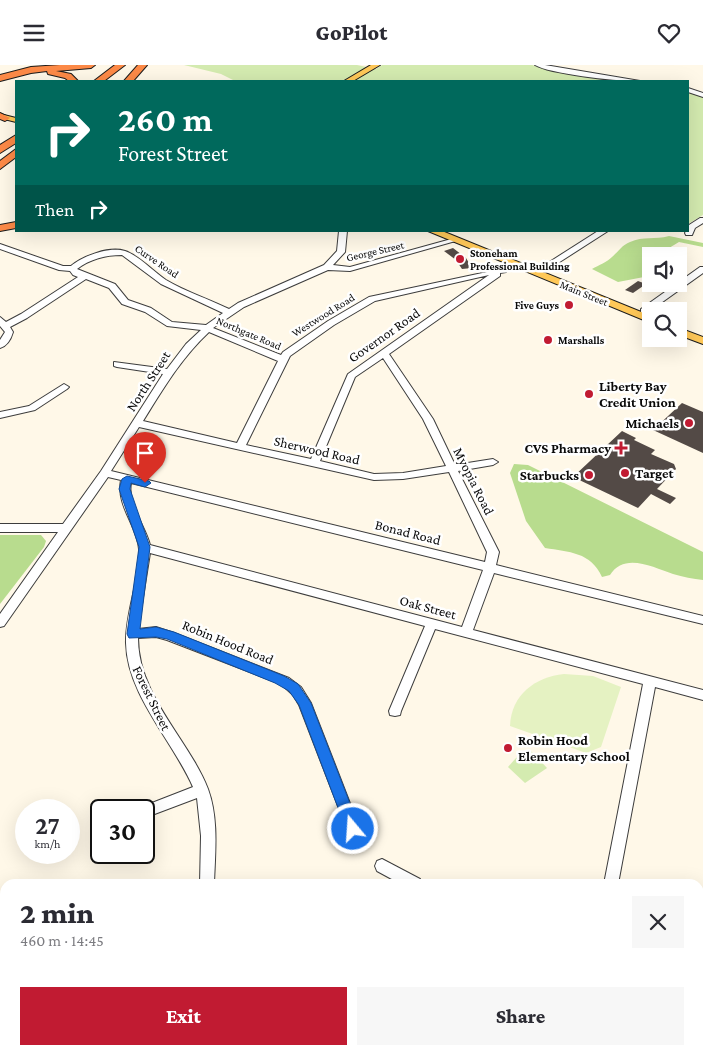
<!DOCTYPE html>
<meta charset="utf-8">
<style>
:root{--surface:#fff;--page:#f7f7f7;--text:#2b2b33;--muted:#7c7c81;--accent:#c11b32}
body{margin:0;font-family:"Crimson Pro",serif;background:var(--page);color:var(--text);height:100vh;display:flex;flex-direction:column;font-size:19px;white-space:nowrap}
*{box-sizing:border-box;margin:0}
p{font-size:16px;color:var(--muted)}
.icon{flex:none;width:28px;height:28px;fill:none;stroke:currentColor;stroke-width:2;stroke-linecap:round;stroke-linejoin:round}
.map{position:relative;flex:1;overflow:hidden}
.side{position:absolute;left:0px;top:814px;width:704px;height:176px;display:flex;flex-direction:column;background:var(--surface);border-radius:15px 15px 0 0;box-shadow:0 5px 20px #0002}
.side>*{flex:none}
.top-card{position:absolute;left:15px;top:15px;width:674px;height:152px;border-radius:0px;box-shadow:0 5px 20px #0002;background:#00695c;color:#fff;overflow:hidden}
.fabs{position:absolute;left:642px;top:182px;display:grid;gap:10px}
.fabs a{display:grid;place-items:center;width:45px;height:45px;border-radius:0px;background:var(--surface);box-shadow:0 5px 20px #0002;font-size:25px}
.speed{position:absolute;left:15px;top:734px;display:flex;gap:10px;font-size:25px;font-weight:700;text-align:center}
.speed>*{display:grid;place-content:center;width:65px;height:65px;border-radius:50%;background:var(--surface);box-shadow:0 5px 20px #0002;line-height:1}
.speed small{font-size:12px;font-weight:400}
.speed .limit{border:2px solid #111;border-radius:8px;background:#fff;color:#111}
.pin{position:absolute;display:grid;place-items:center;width:42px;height:42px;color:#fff;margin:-51px -21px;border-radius:50% 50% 50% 0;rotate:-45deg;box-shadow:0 0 5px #0007}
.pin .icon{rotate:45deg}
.me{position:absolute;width:55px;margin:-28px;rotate:342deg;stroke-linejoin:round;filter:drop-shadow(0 0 4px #0008)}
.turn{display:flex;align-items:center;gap:18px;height:105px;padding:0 20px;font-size:22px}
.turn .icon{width:65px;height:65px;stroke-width:2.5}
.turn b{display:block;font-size:35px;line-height:42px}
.then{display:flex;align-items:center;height:48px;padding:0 20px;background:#0003;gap:10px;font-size:19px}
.round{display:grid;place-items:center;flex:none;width:52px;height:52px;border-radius:0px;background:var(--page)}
.summary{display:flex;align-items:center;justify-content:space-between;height:85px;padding:0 20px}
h1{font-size:30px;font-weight:800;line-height:38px}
.button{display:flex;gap:10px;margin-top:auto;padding:10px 20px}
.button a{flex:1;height:58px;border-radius:0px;background:var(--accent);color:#fff;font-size:20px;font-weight:800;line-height:58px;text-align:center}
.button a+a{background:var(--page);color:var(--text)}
header{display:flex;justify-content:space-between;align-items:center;height:65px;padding:0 20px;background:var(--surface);font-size:22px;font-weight:800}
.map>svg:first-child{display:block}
</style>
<header><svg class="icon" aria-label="menu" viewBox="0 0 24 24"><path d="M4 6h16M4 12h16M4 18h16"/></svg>GoPilot<svg class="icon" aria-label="heart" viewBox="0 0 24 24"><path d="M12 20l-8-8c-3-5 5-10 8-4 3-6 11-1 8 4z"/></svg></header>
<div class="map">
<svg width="703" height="989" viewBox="0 0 703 989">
<rect width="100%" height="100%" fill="#fff8e8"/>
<g fill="#d4ebb0">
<polygon points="184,0 357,0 376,4 382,0 532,0 559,7 624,16 235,16 221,9"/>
<polygon points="688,27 703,32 703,150 688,159"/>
<polygon points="531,686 547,703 525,718 508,702 516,693"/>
</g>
<g fill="#b8dc8e">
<path d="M669,171l34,7v4l-24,-5 -10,6 -17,1v3l13,4h-14v10l-9,7 2,4 -26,5 -26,-13c7,-4 15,-7 20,-12 6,-5 10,-12 18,-15 13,-6 25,-2 39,-6z"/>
<path d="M514,399l14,1 175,87v28c-10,-1 -20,-3 -30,-6 -20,-7 -49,-22 -63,1l-8,2c-11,-25 -33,-25 -57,-29l-19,-27 -16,-48z"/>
<polygon points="0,470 41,470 46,476 44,482 0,539"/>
</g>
<path fill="#e5f2c2" d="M564,609l29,2 28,11 -20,60 -15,6 -76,-27c1,-31 25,-49 54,-52z"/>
<g fill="#534a46">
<polygon points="453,183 466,193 472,203 462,204 456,195 444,186"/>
<polygon points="638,216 646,219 633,228 625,225"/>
<polygon points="682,338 703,347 703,388 653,365"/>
<polygon points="622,366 636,373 634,375 655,385 651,389 674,399 676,404 657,424 676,433 670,439 651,429 638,443 573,412"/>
</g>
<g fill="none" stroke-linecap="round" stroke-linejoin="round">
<g stroke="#3d3d3d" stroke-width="2">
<g id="minor">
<path d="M535,0h10l95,16c-19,1 -90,-7 -105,-16z"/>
<polygon points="688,23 703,28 703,32 688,27"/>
<polygon points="700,153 703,153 703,158 695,163 692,170 686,170 685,168 689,160"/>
<path d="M339,166h8l-2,21 -12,13 17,2 105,-29 4,2 -109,31 -22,-1 -84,37 -31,21 68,27 2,-3 45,-31 41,-24 137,-29v4l-6,1v3l-111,78 44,65 22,46 38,-6 5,3 -5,3 -35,6 41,81 -3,13 207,51v8l-209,-51 -21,57 230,60v10l-48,-13 -37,197h-14l39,-200 -208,-55 -34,82 -1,4 -5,1 -5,-1 -1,-4 36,-85 -275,-73 -12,76 18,-2 18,6 115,45 12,9 10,16 49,126 -5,15 -5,2 -5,-2 -2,-4 3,-11 -3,-10 -44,-114 -6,-10 -12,-11 -114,-44 -11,-3 -18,1c0,58 50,100 70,151 11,30 7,64 6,95h-14l1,-48 -4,-38 -53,20v-8h-6l1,-2 54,-21c-20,-46 -66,-92 -67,-144 -1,-31 15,-65 13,-94 -2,-24 -23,-43 -18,-69l-13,-3 -104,149 -4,1v-13l58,-82h-58v-8h63l38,-53 62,-97 -46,-7 -3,-1v-4l53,7 19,-25 15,-14 -34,-4 -22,-14 -23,-8 -13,-16 -23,-9 -59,39 -17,9 3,5c-2,7 -6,14 -13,16v-8l5,-8 -5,-6v-9l6,5 15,-8 57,-37 -5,-2 -3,-4 -11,-1 -59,-21v-5l63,22h8c12,-10 38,-20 54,-15 13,4 29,21 41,29 20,12 43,19 63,29l9,-6 86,-38 13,-14zM122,190l39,29 62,29 -17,12 -34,-3 -21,-14 -23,-8 -13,-16 -38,-15c13,-10 29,-14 45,-14zM489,210l-141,99 -37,85 -65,-14 44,-89 44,-31 41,-24zM209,267l69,29 -41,82 -94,-22c20,-32 38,-63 66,-89zM383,293l40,61 23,47 -43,7 -29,1 -54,-13 35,-84zM139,362l235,53 29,-1 46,-7 38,80 -2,10 -374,-91zM131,418l352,87 -21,57 -312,-82c-5,-20 -23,-40 -19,-62z"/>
<polygon points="598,166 608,166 544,207 537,205"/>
<polygon points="700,202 703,202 703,208 647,248 641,248 641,244"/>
<polygon points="64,319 69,322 67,324 35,345 0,353 0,347 29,341"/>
<polygon points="382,794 420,814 422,819 401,819 377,806 375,801 377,796"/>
<polygon points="699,846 703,847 703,861 699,860"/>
<polygon points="0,901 5,903 5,925 0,923"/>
<polygon points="699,965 703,966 703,984 699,982"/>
<rect x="202" y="985" width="16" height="4"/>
<rect x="343" y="985" width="16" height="4"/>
<polygon points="422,985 443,985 444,989 423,989"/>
</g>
</g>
<g stroke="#1b1b1b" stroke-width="2">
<g id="major">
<polygon points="371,0 380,0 353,16 344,16"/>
<polygon points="0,49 16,53 16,57 0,53"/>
<polygon points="428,166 442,166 651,251 651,258"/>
<polygon points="679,263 703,272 703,279 679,270"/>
</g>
</g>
<g stroke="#1b1b1b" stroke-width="2">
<g id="highway">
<polygon points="60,0 95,0 91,3 56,6 71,9 78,16 69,16 65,13 48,9 47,6 31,8 0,16 0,10 31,2"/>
<polygon points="115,0 125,0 104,16 94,16"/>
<polygon points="138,0 147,0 133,16 124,16"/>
<polygon points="0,48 10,53 5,56 0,54"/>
<polygon points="16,70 16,78 0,88 0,80"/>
<polygon points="16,84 16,92 0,104 0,96"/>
<polygon points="16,157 16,163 0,166 0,160"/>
</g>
</g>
<use href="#minor" fill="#fff" fill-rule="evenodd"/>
<use href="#major" fill="#ffc858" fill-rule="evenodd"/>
<use href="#highway" fill="#fd8a47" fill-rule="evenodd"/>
</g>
<polygon fill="#1a73e8" stroke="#114b97" points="127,411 149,416 151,418 145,422 131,418 130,424 150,482 140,564 156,562 174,567 284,611 298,619 311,638 360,764 358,769 353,771 348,769 299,640 289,626 275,618 167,574 156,572 129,573 127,569 139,482 119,424 122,414"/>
<g fill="#c11b32" stroke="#fff" stroke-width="2">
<circle cx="460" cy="194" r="5"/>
<circle cx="569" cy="240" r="5"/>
<circle cx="548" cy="275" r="5"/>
<circle cx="589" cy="329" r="5"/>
<circle cx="689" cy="358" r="5"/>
<path d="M618.5 375.5h5v5h5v5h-5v5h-5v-5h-5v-5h5z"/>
<circle cx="625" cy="408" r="5"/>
<circle cx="589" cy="410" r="5"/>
<circle cx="508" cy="683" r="5"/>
</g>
<g text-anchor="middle" stroke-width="5" stroke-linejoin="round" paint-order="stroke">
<g font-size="11" fill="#0a0a0a" stroke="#fff">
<text transform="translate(375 186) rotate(-13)" y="4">George Street</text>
<text transform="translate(157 196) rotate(34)" y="4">Curve Road</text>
<text transform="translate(584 228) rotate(22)" y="4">Main Street</text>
<text transform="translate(323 250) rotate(-32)" y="4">Westwood Road</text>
<text transform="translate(249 268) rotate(23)" y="4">Northgate Road</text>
</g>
<g font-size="11" font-weight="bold" fill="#0a0a0a" stroke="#fff" text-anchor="start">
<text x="470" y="192">Stoneham<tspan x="470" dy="13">Professional Building</tspan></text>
<text x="559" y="244" text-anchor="end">Five Guys</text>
<text x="558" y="279">Marshalls</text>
</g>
<g font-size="14" fill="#0a0a0a" stroke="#fff">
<text transform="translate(384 270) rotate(-35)" y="5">Governor Road</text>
<text transform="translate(148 316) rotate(-57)" y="5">North Street</text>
<text transform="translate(317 385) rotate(13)" y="5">Sherwood Road</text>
<text transform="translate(474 416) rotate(63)" y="5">Myopia Road</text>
<text transform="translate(408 467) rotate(14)" y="5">Bonad Road</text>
<text transform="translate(428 542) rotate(15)" y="5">Oak Street</text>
<text transform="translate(228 577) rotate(22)" y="5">Robin Hood Road</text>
<text transform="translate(152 633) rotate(64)" y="5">Forest Street</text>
</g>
<g font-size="14" font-weight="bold" fill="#0a0a0a" stroke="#fff" text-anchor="start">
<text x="599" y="326">Liberty Bay<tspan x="599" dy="16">Credit Union</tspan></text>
<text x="679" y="363" text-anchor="end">Michaels</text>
<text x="611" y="388" text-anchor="end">CVS Pharmacy</text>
<text x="635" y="413">Target</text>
<text x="579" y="415" text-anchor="end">Starbucks</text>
<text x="518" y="680">Robin Hood<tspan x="518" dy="16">Elementary School</tspan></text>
</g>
</g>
</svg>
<div class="fabs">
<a><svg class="icon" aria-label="sound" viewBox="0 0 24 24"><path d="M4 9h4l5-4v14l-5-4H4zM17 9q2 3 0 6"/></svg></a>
<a><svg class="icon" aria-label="search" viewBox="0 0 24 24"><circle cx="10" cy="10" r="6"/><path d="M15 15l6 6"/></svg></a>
</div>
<div class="speed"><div>27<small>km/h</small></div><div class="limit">30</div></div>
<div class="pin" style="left:145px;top:418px;background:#d93025"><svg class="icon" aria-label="arrive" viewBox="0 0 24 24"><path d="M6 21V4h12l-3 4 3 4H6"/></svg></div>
<svg class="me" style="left:353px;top:764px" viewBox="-20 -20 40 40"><circle r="17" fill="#1a73e8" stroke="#fff" stroke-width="3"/><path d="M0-11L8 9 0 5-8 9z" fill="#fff"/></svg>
<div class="top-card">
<div class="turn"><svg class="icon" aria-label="right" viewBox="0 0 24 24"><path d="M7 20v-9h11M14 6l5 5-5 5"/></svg><div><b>260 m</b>Forest Street</div></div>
<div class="then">Then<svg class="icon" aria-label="right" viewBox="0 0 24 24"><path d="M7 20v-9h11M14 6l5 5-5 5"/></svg></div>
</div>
<section class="side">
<div class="summary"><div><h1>2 min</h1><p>460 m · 14:45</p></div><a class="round"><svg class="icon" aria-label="close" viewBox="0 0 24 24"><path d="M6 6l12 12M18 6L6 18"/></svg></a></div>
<div class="button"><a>Exit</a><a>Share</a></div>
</section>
</div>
